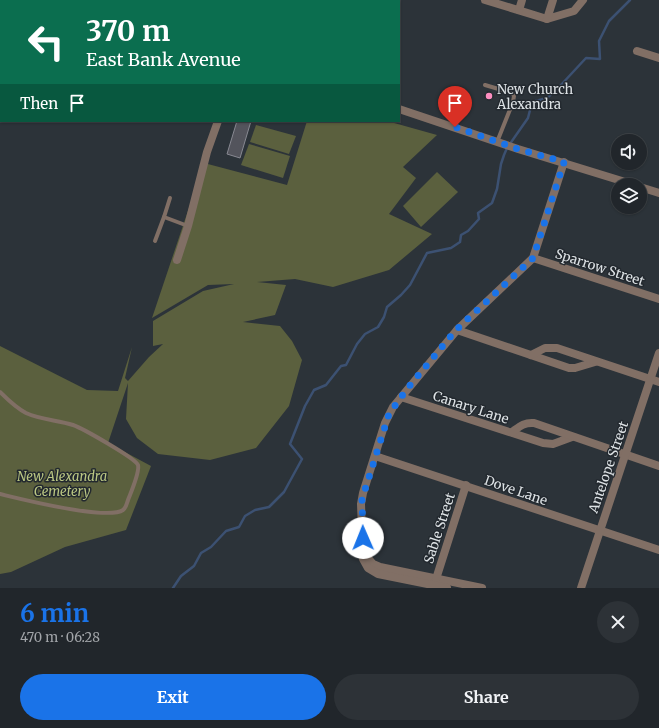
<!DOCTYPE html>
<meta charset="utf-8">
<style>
:root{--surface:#21262b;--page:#2d3237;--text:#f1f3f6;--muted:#a2a5a9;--line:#3e4347;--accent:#1a73e8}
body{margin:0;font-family:Merriweather,serif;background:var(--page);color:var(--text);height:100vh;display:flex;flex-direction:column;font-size:15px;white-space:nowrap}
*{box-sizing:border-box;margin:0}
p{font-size:13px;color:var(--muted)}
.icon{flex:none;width:22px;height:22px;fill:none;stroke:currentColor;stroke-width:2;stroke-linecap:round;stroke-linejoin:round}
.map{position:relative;height:588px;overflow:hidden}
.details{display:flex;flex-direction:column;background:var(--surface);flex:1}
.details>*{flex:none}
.banner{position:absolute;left:0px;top:0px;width:400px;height:122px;box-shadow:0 1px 3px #0004,0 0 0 1px var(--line);background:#0b6e4f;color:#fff;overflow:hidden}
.controls{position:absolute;left:611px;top:134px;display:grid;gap:8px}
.controls a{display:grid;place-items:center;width:36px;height:36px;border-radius:50%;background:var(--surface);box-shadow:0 1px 3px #0004,0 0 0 1px var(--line);font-size:20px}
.pin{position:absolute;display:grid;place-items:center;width:34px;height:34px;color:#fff;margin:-41px -17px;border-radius:50% 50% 50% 0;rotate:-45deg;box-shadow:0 0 4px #0007}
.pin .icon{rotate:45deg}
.me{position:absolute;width:44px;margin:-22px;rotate:359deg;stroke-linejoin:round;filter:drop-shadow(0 0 3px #0008)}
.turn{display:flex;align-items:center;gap:14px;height:84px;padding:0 20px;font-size:18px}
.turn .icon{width:52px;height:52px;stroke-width:2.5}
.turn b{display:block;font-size:28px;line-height:34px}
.then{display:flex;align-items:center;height:38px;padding:0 20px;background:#0003;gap:8px;font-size:15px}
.round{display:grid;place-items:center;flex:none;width:42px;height:42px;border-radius:21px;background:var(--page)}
.headline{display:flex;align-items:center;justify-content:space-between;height:68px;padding:0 20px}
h1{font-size:24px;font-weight:700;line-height:30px;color:var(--accent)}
.action{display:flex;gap:8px;margin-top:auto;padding:8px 20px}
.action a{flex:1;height:46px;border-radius:24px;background:var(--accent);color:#fff;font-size:16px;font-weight:700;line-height:46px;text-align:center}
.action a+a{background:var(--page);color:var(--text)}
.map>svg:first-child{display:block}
</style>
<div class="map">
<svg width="659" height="588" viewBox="0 0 659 588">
<rect width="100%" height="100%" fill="#2c3339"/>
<g fill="#5b603e">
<polygon points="307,121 387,121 437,135 403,167 416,178 389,214 432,234 389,270 333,287 295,279 257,282 286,285 275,315 243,322 280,326 292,341 302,360 289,406 256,448 210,460 158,454 137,438 126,419 128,383 108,443 151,466 126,530 65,547 11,572 0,574 0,346 87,390 118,391 132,347 125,378 128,381 149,357 163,344 153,346 153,321 203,291 234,284 208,285 152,318 204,163 287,185"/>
<polygon points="256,125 296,136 289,154 250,142"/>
<polygon points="249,144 290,156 283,178 241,165"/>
<polygon points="437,172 458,192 421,227 403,206"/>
</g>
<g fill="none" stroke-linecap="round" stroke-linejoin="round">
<polyline stroke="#3c5172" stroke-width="2.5" points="173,588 181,576 194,566 201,553 211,547 226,531 239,527 245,516 255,510 269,507 284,492 302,459 290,444 305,406 314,390 326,385 341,366 346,365 357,344 365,334 378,327 384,317 387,307 401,295 410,285 427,253 451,248 460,242 461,235 468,231 479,219 478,213 492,203 497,189 501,164 504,155 507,148 528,118 532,102 547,98 560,86 586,58 600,59 599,41 609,21 630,0"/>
</g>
<polygon fill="#53545c" stroke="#888992" points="237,121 251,121 240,158 227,154"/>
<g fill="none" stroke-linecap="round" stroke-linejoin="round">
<g stroke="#816f65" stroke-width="4">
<polyline points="485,85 512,93 514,96 513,102 497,142"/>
<polyline points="170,198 164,217 188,226"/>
<polyline points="155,241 164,217"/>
<path d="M0,392c8,8 16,16 26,21 15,7 32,7 47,12 9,3 62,33 65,40 2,7 -7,27 -10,35 -1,3 -2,8 -5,10 -16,11 -102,-11 -123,-16"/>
</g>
<g stroke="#816f65" stroke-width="8">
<polyline points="67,0 70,1"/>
<polyline points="485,0 547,19 574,11 583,0"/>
<polyline points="265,1 266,0"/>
<polyline points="519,10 522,0"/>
<polyline points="547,19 553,0"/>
<polyline points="0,33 1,33"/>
<polyline points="637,51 659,58"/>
<polyline points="0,65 1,62"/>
<polyline points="399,109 518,149 635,185"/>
<polyline points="640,187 659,193"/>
<polyline points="533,258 659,299"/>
<polyline points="177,260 188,226 207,152 218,121"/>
<polyline points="457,330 569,368 575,368 595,362"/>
<polyline points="531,355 545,348 557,348 659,382"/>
<polyline points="401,397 543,443 553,444 572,437"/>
<path d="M512,432c7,-5 12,-10 22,-9l125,43"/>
<polyline points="375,456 659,550"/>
<polyline points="363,552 373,564 380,567 482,588"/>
<polyline points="436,579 466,485"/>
<polyline points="447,588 378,574 368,568 363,559 361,504 363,493 385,423 393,407 457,330 533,258 564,162"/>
<polyline points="581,588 659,353"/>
</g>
</g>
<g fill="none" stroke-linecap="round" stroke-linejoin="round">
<polyline stroke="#1a73e8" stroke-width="7" stroke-dasharray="0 12.6" points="363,538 362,499 389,414 407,389 456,330 533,258 564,162 518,149 455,127"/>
</g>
<circle fill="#fd8ec0" stroke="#23292f" stroke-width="1.5" cx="489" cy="96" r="4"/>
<g text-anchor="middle" stroke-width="3" stroke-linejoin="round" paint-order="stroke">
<g font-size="13" fill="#dde2e5" stroke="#23292f" text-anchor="start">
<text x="497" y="94">New Church<tspan x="497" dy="15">Alexandra</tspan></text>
</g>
<g font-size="13" fill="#dde2e5" stroke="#23292f">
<text transform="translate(600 267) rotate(18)" y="5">Sparrow Street</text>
<text transform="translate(471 407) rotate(18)" y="5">Canary Lane</text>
<text transform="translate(608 467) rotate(-71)" y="5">Antelope Street</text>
<text transform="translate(516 490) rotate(19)" y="5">Dove Lane</text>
<text transform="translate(439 528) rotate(-72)" y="5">Sable Street</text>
</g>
<g font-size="13" font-style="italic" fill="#bbc783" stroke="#23292f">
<text x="62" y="481">New Alexandra<tspan x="62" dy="15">Cemetery</tspan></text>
</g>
</g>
</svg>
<div class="controls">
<a><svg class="icon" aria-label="sound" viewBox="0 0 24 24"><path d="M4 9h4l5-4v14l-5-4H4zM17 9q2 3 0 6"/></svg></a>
<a><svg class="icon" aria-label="layers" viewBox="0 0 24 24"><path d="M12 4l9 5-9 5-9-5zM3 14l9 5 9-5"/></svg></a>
</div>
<div class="pin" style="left:455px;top:127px;background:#d93025"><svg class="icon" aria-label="arrive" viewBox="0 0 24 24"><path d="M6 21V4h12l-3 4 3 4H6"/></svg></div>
<svg class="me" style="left:363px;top:538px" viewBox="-20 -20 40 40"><circle r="19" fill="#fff"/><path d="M0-13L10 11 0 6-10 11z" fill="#1a73e8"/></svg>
<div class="banner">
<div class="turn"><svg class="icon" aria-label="left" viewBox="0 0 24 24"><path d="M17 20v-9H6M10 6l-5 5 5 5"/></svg><div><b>370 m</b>East Bank Avenue</div></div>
<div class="then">Then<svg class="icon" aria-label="arrive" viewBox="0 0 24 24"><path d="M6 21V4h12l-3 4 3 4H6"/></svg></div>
</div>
</div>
<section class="details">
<div class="headline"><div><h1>6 min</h1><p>470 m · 06:28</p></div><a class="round"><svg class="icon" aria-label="close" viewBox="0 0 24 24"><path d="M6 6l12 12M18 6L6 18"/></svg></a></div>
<div class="action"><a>Exit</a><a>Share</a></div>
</section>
